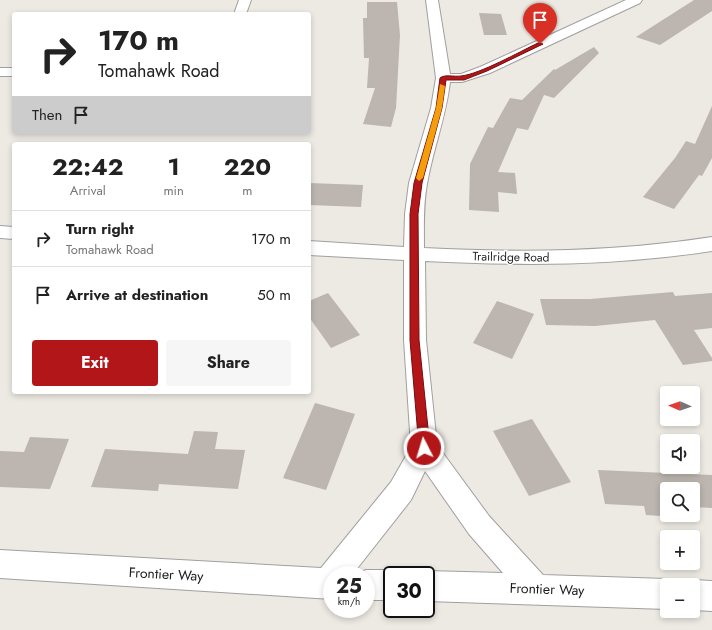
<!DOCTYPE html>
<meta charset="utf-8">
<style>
:root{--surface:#fff;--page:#f6f6f6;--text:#222;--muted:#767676;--line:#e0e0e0;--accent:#b31618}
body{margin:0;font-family:Jost,sans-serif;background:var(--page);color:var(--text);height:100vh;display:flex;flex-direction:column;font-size:15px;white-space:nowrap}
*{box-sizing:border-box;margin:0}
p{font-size:13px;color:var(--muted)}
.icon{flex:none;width:22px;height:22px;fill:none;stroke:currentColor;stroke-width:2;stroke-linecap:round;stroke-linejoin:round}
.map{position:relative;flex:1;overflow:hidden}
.details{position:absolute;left:12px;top:142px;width:299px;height:252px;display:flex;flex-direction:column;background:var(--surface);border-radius:4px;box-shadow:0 2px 6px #0003}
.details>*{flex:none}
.guide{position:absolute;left:12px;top:12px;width:299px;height:122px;border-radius:4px;box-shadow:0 2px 6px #0003;background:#fff;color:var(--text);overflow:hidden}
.needle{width:26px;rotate:272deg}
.fabs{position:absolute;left:660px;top:386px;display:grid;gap:8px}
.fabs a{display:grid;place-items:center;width:40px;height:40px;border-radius:4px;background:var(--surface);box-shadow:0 2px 6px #0003;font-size:20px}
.speed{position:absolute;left:323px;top:566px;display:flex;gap:8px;font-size:20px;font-weight:700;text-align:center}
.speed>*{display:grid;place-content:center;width:52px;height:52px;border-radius:50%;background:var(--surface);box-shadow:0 2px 6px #0003;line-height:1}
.speed small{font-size:10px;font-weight:400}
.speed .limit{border:2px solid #111;border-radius:6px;background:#fff;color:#111}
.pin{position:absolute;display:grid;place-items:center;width:34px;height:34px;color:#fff;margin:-41px -17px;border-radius:50% 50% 50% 0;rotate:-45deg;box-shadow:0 0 4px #0007}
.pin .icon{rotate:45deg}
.me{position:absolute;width:44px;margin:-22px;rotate:355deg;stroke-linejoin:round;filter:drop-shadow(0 0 3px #0008)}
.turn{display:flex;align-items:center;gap:14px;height:84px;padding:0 20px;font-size:18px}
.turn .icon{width:52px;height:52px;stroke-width:2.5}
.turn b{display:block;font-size:28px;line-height:34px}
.then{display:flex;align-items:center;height:38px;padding:0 20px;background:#0003;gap:8px;font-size:15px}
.eta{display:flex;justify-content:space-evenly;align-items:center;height:68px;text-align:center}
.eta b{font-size:24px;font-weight:700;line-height:28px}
.primary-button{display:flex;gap:8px;margin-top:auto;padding:8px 20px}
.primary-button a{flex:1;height:46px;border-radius:4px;background:var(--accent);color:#fff;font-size:16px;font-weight:700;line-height:46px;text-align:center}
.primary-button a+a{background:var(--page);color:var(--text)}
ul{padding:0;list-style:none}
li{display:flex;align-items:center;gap:12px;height:56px;padding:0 20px;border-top:1px solid var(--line)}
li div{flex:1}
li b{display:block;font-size:15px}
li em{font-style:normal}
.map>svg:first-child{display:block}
</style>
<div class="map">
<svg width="712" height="630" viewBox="0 0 712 630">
<rect width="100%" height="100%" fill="#ede9e3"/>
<g fill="#bcb5b0">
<polygon points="694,0 712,0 712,11 660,45 636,37"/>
<polygon points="367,2 397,2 400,35 396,108 391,127 363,124 375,88 367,88 369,58 364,58 363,18 367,18"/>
<polygon points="479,13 501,14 507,35 484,35"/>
<polygon points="594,47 599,53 554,98 544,95 528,130 517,128 498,172 515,173 517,194 498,192 499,212 469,210 470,164 488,127 493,128 510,98 522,100 554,69 555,70"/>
<polygon points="712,106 712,158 702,176 699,175 674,209 643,197 675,158 686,141 695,144"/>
<polygon points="309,183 363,185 361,207 309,205"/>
<polygon points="673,292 675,296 712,293 712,328 694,330 712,358 712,361 683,365 655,320 595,326 546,325 540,299 590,299"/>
<polygon points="328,293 360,335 331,348 309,317 309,301"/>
<polygon points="497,301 534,314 512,359 473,343"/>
<polygon points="315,403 355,414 326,490 283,478"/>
<polygon points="532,419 571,482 529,496 493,431"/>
<polygon points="194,431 218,432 215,449 245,450 238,489 159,484 158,491 91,487 105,449 188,454"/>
<polygon points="30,437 69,439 50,489 0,487 0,451 24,452"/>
<polygon points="598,470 712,475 712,508 693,507 693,489 667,489 667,515 676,515 676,517 646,515 644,506 605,504"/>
</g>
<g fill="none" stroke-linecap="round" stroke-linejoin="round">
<g stroke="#a0a0a0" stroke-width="2">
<g id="minor">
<polygon points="239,0 251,0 246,14 234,14"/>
<path d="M426,0h12l12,74h11l19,-7 146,-67h16l-2,3 -150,70 -28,9h-12c-4,35 -17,67 -23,102 -4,21 -3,42 -3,64 99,5 190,4 288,-11v14c-99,15 -188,15 -287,10l1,79 11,105 52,71 54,59 124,4 11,4v2h-11v24l-241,-8v-26h-10l10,-4 77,2 -34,-39 -44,-63 -14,29 -59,75h-20v24l-332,-21v-28l321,18 70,-86 20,-35 -7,-107v-80l-95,-5v-14l95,6 1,-33 4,-31 22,-75 5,-30z"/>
<rect x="0" y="68" width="14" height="8"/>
<polygon points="0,226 14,227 14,239 0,238"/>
<polygon points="366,570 392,570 403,574 392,575 392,600 366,600 366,575 355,575"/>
<polygon points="693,580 712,581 712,611 693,610 693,585 682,585"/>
</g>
</g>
<use href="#minor" fill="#fff" fill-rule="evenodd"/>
</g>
<path fill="#b31618" stroke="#740e10" d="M538,43l5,1 -56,27 -23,9h-18l-4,28 -20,75 -4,31 1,126 11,108 -2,4h-8l-1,-4 -9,-108v-126l4,-31 22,-75 4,-30c5,-4 14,-1 21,-2 19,-2 58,-24 77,-33z"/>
<polygon fill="#f59e0b" points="440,84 445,86 442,108 423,178 419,181 416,178 436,108"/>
<g text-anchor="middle" stroke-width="3" stroke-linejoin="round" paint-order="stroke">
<g font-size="12" fill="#1c1c1c" stroke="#fff">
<text transform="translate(511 257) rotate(1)" y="4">Trailridge Road</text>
</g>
<g font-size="14" fill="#1c1c1c" stroke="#fff">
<text transform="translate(166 574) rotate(3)" y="5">Frontier Way</text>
<text transform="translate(547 589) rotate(2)" y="5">Frontier Way</text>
</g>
</g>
</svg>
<div class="fabs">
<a><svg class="needle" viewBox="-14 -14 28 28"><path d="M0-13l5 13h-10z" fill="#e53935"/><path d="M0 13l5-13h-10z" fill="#767676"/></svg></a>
<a><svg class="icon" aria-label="sound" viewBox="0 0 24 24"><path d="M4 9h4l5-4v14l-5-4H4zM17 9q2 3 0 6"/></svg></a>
<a><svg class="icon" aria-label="search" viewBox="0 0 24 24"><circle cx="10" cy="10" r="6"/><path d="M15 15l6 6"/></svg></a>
<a>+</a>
<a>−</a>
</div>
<div class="speed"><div>25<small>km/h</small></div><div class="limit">30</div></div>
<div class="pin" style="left:540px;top:44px;background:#d93025"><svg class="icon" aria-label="arrive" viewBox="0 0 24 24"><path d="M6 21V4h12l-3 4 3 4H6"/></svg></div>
<svg class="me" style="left:424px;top:448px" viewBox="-20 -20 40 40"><circle r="17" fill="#b31618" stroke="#fff" stroke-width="3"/><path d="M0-11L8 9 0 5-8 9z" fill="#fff"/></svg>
<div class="guide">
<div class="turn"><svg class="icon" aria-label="right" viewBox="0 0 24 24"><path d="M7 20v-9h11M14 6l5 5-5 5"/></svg><div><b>170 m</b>Tomahawk Road</div></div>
<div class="then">Then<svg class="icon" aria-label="arrive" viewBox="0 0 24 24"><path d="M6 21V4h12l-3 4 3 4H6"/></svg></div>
</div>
<section class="details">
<div class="eta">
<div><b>22:42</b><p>Arrival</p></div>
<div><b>1</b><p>min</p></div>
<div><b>220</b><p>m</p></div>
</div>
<ul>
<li><svg class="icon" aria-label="right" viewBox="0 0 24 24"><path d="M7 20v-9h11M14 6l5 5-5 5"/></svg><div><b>Turn right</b><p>Tomahawk Road</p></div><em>170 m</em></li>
<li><svg class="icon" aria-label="arrive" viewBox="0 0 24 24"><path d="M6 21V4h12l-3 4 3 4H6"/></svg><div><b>Arrive at destination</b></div><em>50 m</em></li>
</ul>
<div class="primary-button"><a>Exit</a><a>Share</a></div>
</section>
</div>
